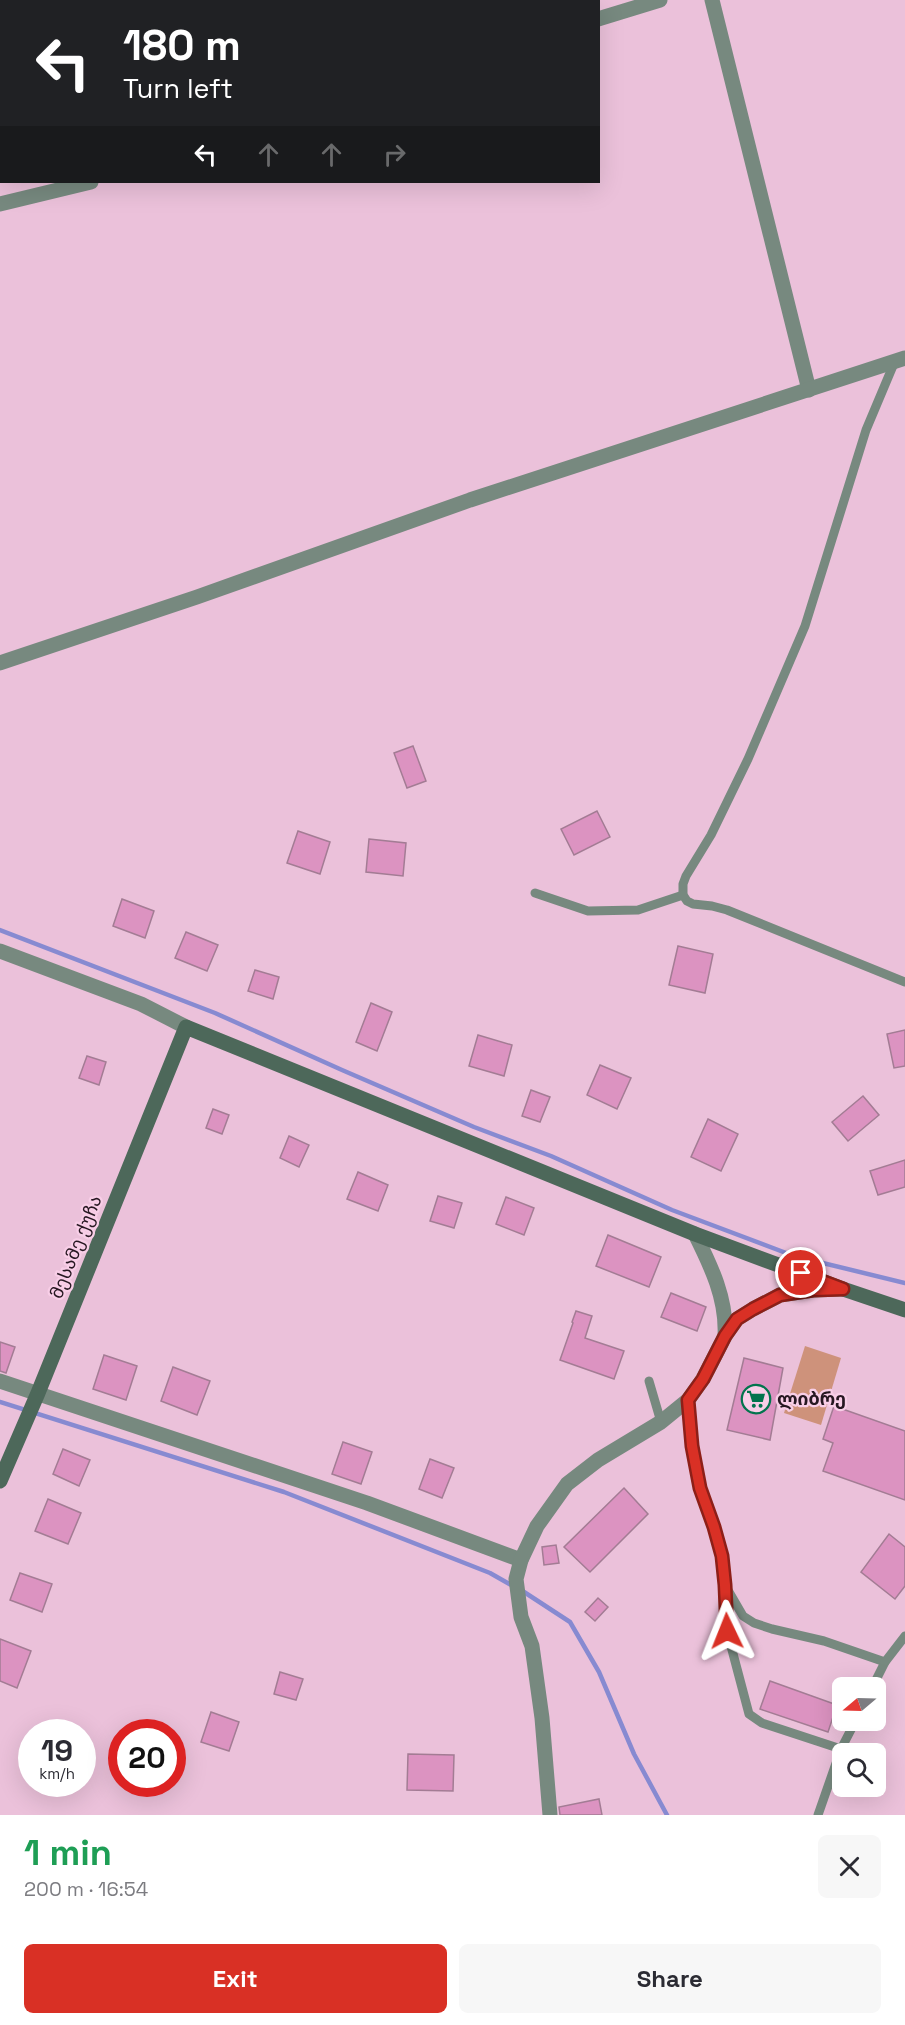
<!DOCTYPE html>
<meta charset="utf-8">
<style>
:root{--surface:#fff;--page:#f7f7f7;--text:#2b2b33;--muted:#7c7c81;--accent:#d93025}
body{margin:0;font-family:"Space Grotesk","Noto Sans Georgian",sans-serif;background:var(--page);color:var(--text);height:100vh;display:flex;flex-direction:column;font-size:22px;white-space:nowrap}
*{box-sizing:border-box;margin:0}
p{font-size:20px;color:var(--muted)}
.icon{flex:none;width:33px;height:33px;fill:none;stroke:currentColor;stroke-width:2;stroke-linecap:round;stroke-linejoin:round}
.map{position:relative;height:1815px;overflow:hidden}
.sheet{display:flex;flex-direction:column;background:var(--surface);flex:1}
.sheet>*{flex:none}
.banner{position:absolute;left:0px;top:0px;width:600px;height:183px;box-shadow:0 6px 24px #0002;background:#202124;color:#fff;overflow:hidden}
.needle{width:39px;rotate:251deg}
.controls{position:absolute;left:832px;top:1677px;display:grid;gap:12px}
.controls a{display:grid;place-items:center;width:54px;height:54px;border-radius:9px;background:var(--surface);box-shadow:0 6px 24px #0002;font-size:30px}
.speed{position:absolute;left:18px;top:1719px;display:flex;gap:12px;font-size:30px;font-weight:700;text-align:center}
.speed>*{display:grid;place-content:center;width:78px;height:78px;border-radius:50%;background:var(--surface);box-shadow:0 6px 24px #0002;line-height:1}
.speed small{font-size:15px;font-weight:400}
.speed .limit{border:9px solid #d22;background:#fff;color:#111}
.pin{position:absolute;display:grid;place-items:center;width:51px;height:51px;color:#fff;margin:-26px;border:3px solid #fff;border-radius:50%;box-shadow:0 2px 6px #0007}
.me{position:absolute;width:66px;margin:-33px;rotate:358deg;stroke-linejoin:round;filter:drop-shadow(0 0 4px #0008)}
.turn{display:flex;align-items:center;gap:21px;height:126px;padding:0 24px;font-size:27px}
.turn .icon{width:78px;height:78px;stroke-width:2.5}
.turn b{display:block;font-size:42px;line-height:51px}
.lanes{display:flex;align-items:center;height:57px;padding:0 24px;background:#0003;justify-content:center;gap:30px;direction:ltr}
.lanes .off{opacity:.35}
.round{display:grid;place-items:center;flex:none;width:63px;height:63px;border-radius:9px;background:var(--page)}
.summary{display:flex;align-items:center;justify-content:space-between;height:102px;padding:0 24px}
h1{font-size:36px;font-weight:700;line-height:45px;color:#1e9e55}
.button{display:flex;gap:12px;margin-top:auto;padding:12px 24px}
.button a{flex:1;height:69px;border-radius:9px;background:var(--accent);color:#fff;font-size:24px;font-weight:700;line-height:69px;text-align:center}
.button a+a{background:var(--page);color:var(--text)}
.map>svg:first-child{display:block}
</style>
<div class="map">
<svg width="905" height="1815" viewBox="0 0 905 1815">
<rect width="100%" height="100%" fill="#ebc1da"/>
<polygon fill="#ce927b" points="805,1346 841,1358 821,1425 784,1413"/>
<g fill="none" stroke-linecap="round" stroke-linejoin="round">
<g stroke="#878ad1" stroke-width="4.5">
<polyline points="0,930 215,1013 342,1070 474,1127 551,1156 672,1210 794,1256 905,1283"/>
<polyline points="0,1402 284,1492 490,1573 513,1586"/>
<polyline points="521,1590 570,1622 599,1672 634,1754 667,1815"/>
</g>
</g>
<g fill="#dc93c1" stroke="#a37c94" stroke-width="1.5">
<polygon points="413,746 426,781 407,788 394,753"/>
<polygon points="597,811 610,837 574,855 561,829"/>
<polygon points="298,831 330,842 320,874 287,863"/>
<polygon points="369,839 406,843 403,876 366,872"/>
<polygon points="122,899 154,911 145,938 113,926"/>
<polygon points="186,932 218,945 207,971 175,958"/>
<polygon points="678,946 713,954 705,993 669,985"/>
<polygon points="255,970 279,977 273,999 248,991"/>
<polygon points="371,1003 392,1012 377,1051 356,1042"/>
<polygon points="905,1030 905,1066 894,1068 887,1034"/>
<polygon points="478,1035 512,1045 504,1076 469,1066"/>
<polygon points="87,1056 106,1062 99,1085 79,1078"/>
<polygon points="600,1065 631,1078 617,1109 587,1095"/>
<polygon points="531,1090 550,1097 540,1122 522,1116"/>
<polygon points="863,1096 879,1115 848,1141 832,1122"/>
<polygon points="213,1109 229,1115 222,1134 206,1128"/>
<polygon points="708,1119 738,1134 721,1171 691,1157"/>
<polygon points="289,1136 309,1145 299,1167 280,1158"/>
<polygon points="905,1160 905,1187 878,1195 870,1171"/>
<polygon points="358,1172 388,1185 378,1211 347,1199"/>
<polygon points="438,1196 462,1203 454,1228 430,1221"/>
<polygon points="506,1197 534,1208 524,1235 496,1224"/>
<polygon points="608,1235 661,1257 649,1287 596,1266"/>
<polygon points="671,1293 706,1307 697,1331 661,1317"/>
<polygon points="576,1311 592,1316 585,1338 624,1351 614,1379 560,1360 573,1323 572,1322"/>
<polygon points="0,1342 15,1347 6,1373 0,1371"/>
<polygon points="104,1355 137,1366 126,1400 93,1389"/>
<polygon points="744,1358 783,1368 770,1440 727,1430"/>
<polygon points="173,1367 210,1381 197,1415 161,1401"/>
<polygon points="834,1406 905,1431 905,1500 823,1471 833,1443 823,1439"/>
<polygon points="343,1442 372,1452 361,1484 332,1474"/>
<polygon points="63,1449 90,1460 79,1486 53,1474"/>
<polygon points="430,1459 454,1468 442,1498 419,1489"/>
<polygon points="624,1488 648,1514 590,1572 564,1547"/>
<polygon points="48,1499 81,1513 68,1544 35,1531"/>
<polygon points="889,1534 905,1547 905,1586 895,1599 861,1572"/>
<polygon points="556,1545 559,1563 544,1565 542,1547"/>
<polygon points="20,1573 52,1584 42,1612 10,1600"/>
<polygon points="598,1598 608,1607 595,1621 585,1612"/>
<polygon points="0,1639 31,1651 17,1688 0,1681"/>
<polygon points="280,1672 303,1679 296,1700 274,1694"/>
<polygon points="770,1681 837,1705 828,1732 760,1709"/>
<polygon points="211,1712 239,1722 229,1751 201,1742"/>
<polygon points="408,1754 454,1755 453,1791 407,1790"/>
<polygon points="599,1799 602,1815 560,1815 559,1807"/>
</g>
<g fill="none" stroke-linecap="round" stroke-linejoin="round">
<g stroke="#77897f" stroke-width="9">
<polyline points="895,361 866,430 805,626 748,759 711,835 686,876 683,884 683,895 687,901 693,904 712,906 727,910 905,982"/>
<polyline points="535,893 588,911 638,910 683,895"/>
<polyline points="649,1381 661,1422"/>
<polyline points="688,1400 692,1446 700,1488 714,1527 722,1556 725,1585 743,1616 754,1623 772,1629 824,1641 885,1662"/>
<polyline points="725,1587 727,1631 749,1714 762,1723 841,1749"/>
<polyline points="872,1688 885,1662 905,1636"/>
<polyline points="818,1815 841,1749 856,1720"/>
</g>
<g stroke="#77897f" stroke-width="15">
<polyline points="712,0 809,390"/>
<polyline points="224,2 229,0"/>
<polyline points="598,19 660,0"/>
<polyline points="0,68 2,68"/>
<polyline points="0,204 91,182"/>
<polyline points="0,663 197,597 470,500 905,358"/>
<polyline points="0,951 141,1004 186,1027"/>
<path d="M695,1234c16,32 32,65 30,102"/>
<polyline points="0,1381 367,1503 521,1560"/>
<polyline points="550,1815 542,1718 532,1646 521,1617 516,1579 521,1560 537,1526 567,1484 598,1460 661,1422 688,1400 703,1379 725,1336 737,1319 753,1309 780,1295 813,1290 843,1289"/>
</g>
<polyline stroke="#4d685a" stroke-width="15" points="0,1481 38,1393 186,1027 695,1234 843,1289 905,1310"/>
</g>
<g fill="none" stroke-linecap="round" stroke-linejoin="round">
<g stroke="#8d1f18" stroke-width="15">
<polyline id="route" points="727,1631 725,1585 722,1556 714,1527 700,1488 692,1446 688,1400 703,1379 725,1336 737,1319 753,1309 780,1295 813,1290 843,1289 801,1273"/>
</g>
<use href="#route" stroke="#d93025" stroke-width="10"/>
</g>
<defs>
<g id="supermarket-ring" transform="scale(1.5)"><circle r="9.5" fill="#f8cee7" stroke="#02744d" stroke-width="1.5"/><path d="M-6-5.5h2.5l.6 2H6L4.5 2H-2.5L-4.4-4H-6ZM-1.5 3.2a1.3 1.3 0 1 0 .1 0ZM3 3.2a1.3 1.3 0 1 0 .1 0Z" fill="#02744d"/></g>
</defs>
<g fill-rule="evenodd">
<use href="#supermarket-ring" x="756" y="1399"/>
</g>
<g text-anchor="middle" stroke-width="4.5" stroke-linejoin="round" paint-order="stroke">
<g font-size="18" fill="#261721" stroke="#f8cee7">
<text transform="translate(76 1247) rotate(-68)" y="6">მესამე ქუჩა</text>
</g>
<g font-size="18" font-weight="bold" fill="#261721" stroke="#f8cee7" text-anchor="start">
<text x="777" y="1405">ლიბრე</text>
</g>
</g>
</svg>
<div class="controls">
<a><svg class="needle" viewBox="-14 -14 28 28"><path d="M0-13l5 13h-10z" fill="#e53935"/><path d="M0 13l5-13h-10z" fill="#7c7c81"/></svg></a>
<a><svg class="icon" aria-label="search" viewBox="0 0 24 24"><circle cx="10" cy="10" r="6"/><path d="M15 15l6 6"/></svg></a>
</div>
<div class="speed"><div>19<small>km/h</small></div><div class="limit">20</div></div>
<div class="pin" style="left:801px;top:1273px;background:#d93025"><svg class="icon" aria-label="arrive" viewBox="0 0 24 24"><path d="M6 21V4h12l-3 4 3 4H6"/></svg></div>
<svg class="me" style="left:727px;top:1631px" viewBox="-20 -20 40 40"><path d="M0-17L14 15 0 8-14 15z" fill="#d93025" stroke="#fff" stroke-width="4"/></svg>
<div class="banner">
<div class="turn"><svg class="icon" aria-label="left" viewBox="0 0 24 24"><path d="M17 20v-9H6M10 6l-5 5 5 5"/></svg><div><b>180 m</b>Turn left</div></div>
<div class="lanes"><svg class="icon" aria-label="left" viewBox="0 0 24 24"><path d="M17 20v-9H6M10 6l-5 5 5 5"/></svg><svg class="icon off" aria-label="ahead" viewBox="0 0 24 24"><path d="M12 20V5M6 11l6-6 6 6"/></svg><svg class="icon off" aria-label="ahead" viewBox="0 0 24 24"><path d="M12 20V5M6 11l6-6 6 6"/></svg><svg class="icon off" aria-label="right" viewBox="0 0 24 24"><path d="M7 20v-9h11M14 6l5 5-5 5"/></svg></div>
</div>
</div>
<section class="sheet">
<div class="summary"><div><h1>1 min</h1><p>200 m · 16:54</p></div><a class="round"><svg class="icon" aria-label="close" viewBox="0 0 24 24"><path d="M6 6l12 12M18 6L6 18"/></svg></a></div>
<div class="button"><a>Exit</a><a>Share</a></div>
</section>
